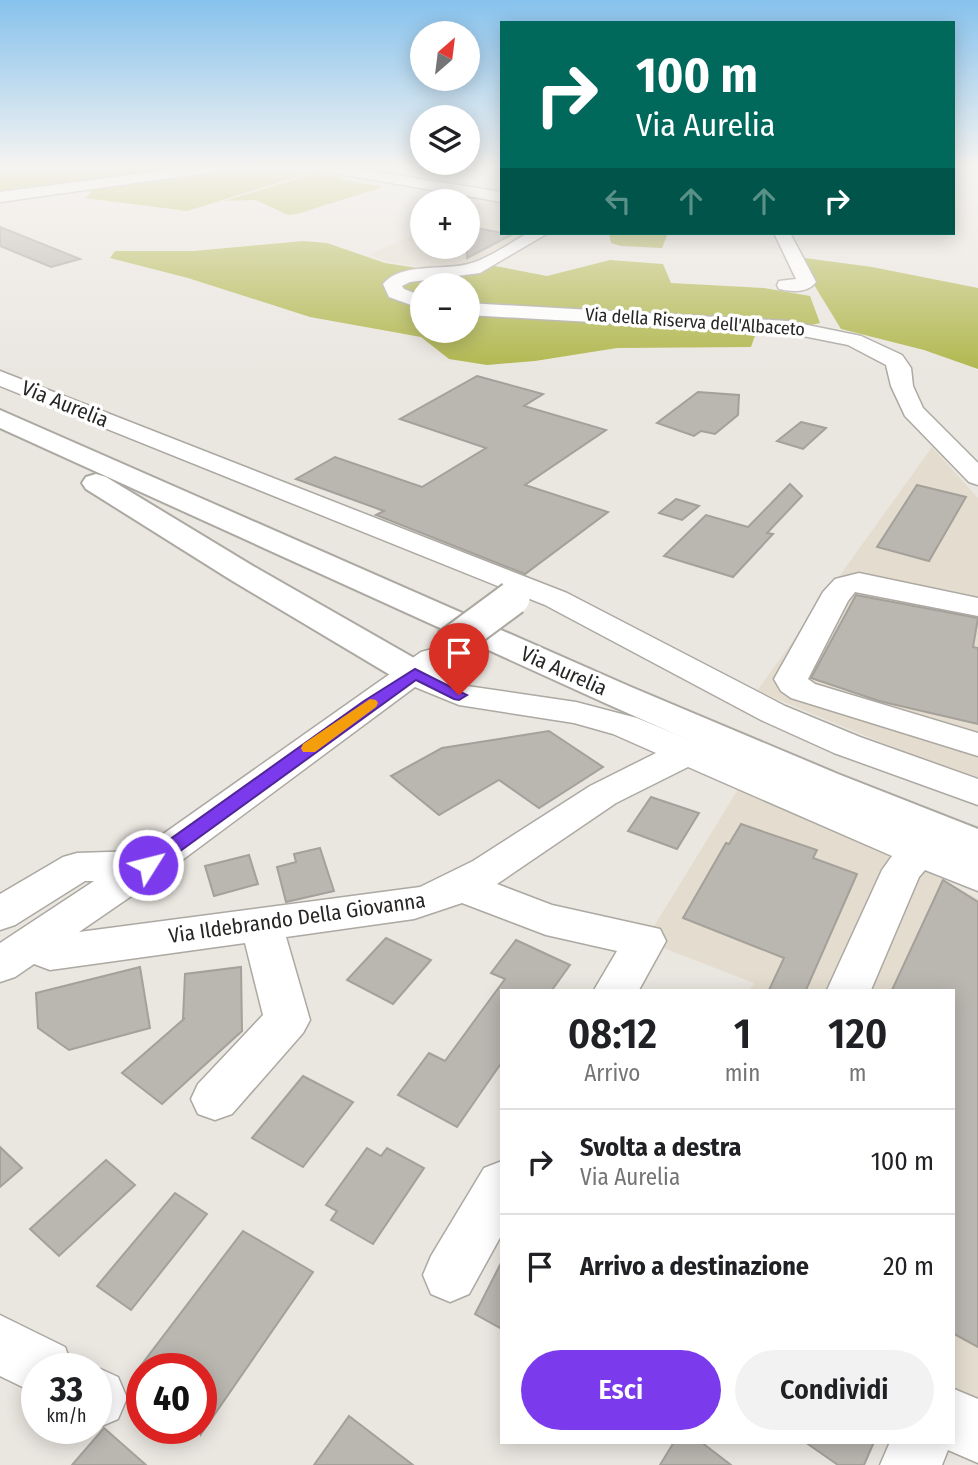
<!DOCTYPE html>
<html lang="it">
<meta charset="utf-8">
<style>
:root{--surface:#fff;--page:#f2f2f2;--text:#202124;--muted:#757577;--line:#e0e0e0;--accent:#7c3aed}
body{margin:0;font-family:"Fira Sans Condensed",sans-serif;background:var(--page);color:var(--text);height:100vh;display:flex;flex-direction:column;font-size:26px;white-space:nowrap}
*{box-sizing:border-box;margin:0}
p{font-size:23px;color:var(--muted)}
.icon{flex:none;width:38px;height:38px;fill:none;stroke:currentColor;stroke-width:2;stroke-linecap:round;stroke-linejoin:round}
.map{position:relative;flex:1;overflow:hidden}
.sheet{position:absolute;left:500px;top:989px;width:455px;height:455px;display:flex;flex-direction:column;background:var(--surface);border-radius:0px;box-shadow:0 4px 18px #0003}
.sheet>*{flex:none}
.banner{position:absolute;left:500px;top:21px;width:455px;height:214px;border-radius:0px;box-shadow:0 4px 18px #0003;background:#00695c;color:#fff;overflow:hidden}
.needle{width:46px;rotate:28deg}
.fabs{position:absolute;left:410px;top:21px;display:grid;gap:14px}
.fabs a{display:grid;place-items:center;width:70px;height:70px;border-radius:50%;background:var(--surface);box-shadow:0 4px 18px #0003;font-size:35px}
.speed{position:absolute;left:21px;top:1353px;display:flex;gap:14px;font-size:35px;font-weight:700;text-align:center}
.speed>*{display:grid;place-content:center;width:91px;height:91px;border-radius:50%;background:var(--surface);box-shadow:0 4px 18px #0003;line-height:1}
.speed small{font-size:18px;font-weight:400}
.speed .limit{border:10px solid #d22;background:#fff;color:#111}
.pin{position:absolute;display:grid;place-items:center;width:60px;height:60px;color:#fff;margin:-72px -30px;border-radius:50% 50% 50% 0;rotate:-45deg;box-shadow:0 0 7px #0007}
.pin .icon{rotate:45deg}
.me{position:absolute;width:77px;margin:-38px;rotate:54deg;stroke-linejoin:round;filter:drop-shadow(0 0 5px #0008)}
.turn{display:flex;align-items:center;gap:24px;height:147px;padding:0 21px;font-size:32px}
.turn .icon{width:91px;height:91px;stroke-width:2.5}
.turn b{display:block;font-size:49px;line-height:60px}
.lanes{display:flex;align-items:center;height:66px;padding:0 21px;background:#0003;justify-content:center;gap:35px;direction:ltr}
.lanes .off{opacity:.35}
.eta{display:flex;justify-content:space-evenly;align-items:center;height:119px;text-align:center}
.eta b{font-size:42px;font-weight:600;line-height:49px}
.button{display:flex;gap:14px;margin-top:auto;padding:14px 21px}
.button a{flex:1;height:80px;border-radius:42px;background:var(--accent);color:#fff;font-size:28px;font-weight:600;line-height:80px;text-align:center}
.button a+a{background:var(--page);color:var(--text)}
ul{padding:0;list-style:none}
li{display:flex;align-items:center;gap:21px;height:105px;padding:0 21px;border-top:2px solid var(--line)}
li div{flex:1}
li b{display:block;font-size:26px}
li em{font-style:normal}
.map>svg:first-child{display:block}
</style>
<div class="map">
<svg width="978" height="1465" viewBox="0 0 978 1465">
<rect width="100%" height="100%" fill="#eae6e0"/>
<g fill="#e4ddcf">
<polygon points="485,201 502,203 502,233 539,233 481,266 435,269 389,262 369,255 422,231 422,247 467,247 467,210"/>
<polygon points="932,447 978,498 978,779 919,758 757,691"/>
<polygon points="740,786 944,880 978,899 978,1407 954,1393 954,990 750,990 754,983 645,941"/>
</g>
<g fill="#bac15d">
<polygon points="0,166 206,166 0,194"/>
<polygon points="229,169 310,173 187,211 85,198 91,193 84,187"/>
<polygon points="316,173 343,177 342,180 381,186 380,188 297,214 288,215 256,200 224,201"/>
</g>
<g fill="#b1b74e">
<polygon points="609,233 668,233 662,248 621,246 611,243"/>
<polygon points="303,241 327,243 385,263 431,270 390,281 422,306 422,331 467,331 467,310 758,327 751,347 617,348 535,361 487,365 449,359 421,337 310,317 188,278 110,258 115,251 194,251"/>
<polygon points="797,257 872,267 978,288 978,369 924,350 841,329"/>
<polygon points="610,260 663,264 671,283 764,288 810,296 820,323 802,327 467,305 467,285 422,285 422,301 396,288 407,279 490,265 547,276"/>
</g>
<g fill="none" stroke-linecap="round" stroke-linejoin="round">
<g stroke="#97d7f5" stroke-width="3.5">
<polyline points="232,166 322,170"/>
<polyline points="354,176 502,201"/>
</g>
</g>
<g fill="#bab6b0" stroke="#a4a09a" stroke-width="2">
<polygon points="467,226 502,233 513,234 467,258"/>
<polygon points="0,227 80,259 51,267 0,246"/>
<polygon points="477,376 543,394 524,406 606,430 525,485 608,512 525,574 376,515 384,511 296,479 335,457 422,487 486,448 400,419"/>
<polygon points="698,392 739,395 738,415 715,434 701,431 694,436 657,423"/>
<polygon points="801,422 826,428 803,449 777,441"/>
<polygon points="790,484 802,496 767,533 773,534 733,577 664,556 706,515 748,527"/>
<polygon points="917,485 966,497 929,561 877,547"/>
<polygon points="676,499 699,506 682,520 659,513"/>
<polygon points="856,595 978,618 973,647 978,648 978,724 879,701 811,678"/>
<polygon points="549,731 603,767 539,808 499,780 439,815 391,776 442,748"/>
<polygon points="651,797 699,813 677,849 628,831"/>
<polygon points="741,824 817,850 813,858 857,874 806,990 769,990 784,958 683,918 726,843 729,844"/>
<polygon points="320,848 334,891 286,902 277,867 296,862 294,854"/>
<polygon points="249,855 258,884 214,896 205,866"/>
<polygon points="943,880 978,902 978,1347 954,1334 954,990 892,990"/>
<polygon points="386,938 431,960 393,1004 347,980"/>
<polygon points="516,940 570,965 552,990 502,990 502,1062 457,1127 398,1095 429,1053 445,1061 505,979 491,973"/>
<polygon points="140,967 150,1028 69,1050 38,1028 36,993"/>
<polygon points="241,967 242,1031 162,1104 122,1073 185,1018 183,1019 185,974"/>
<polygon points="303,1076 353,1102 303,1167 252,1138"/>
<polygon points="0,1147 22,1168 0,1187"/>
<polygon points="367,1148 381,1156 387,1148 424,1168 373,1244 331,1220 337,1211 326,1205"/>
<polygon points="106,1160 135,1185 59,1256 30,1229"/>
<polygon points="175,1193 207,1214 131,1310 97,1286"/>
<polygon points="243,1231 313,1272 201,1434 201,1368 139,1368"/>
<polygon points="502,1261 502,1329 475,1314"/>
<polygon points="349,1416 413,1465 314,1465"/>
<polygon points="104,1428 146,1465 72,1465"/>
<polygon points="674,1442 701,1442 731,1465 660,1465"/>
<polygon points="805,1442 874,1442 864,1465 838,1465"/>
</g>
<g fill="none" stroke-linecap="round" stroke-linejoin="round">
<g stroke="#aca8a2" stroke-width="3">
<g id="minor">
<polygon points="199,166 234,166 227,170 0,202 0,192"/>
<polygon points="309,166 339,166 502,192 502,202 316,170"/>
<path d="M528,233h20l-68,40 -70,9 -8,4 2,3 18,7v13l-33,-12 -6,-13c18,-22 60,-13 85,-20 20,-5 42,-21 60,-31z"/>
<path d="M774,233h16l26,49c-8,11 -24,10 -37,7l-2,-4 2,-4 17,-2z"/>
<polygon points="467,303 788,321 861,336 902,355 911,368 913,386 923,408 978,463 978,485 969,482 905,416 891,386 886,365 848,345 788,333 467,315"/>
<polygon points="0,371 567,593 785,706 860,737 978,779 978,805 834,753 761,720 545,605 0,386"/>
<polygon points="859,573 978,598 978,616 855,592 848,601 808,679 815,684 978,733 978,756 791,698 781,691 774,679 823,592 835,579"/>
<path d="M432,649l11,3 5,7 -12,12 31,15 109,16 61,16 341,142v31l-53,-21 -6,7 -48,113h-44l55,-120 10,-14 -204,-89 -72,36 -119,81 55,21 108,24 6,12 -27,49h-45l23,-39 -71,-16 -84,-32 -48,16 -128,18 24,83 -7,13 -71,81 -17,6 -17,-6 -7,-15 7,-15 65,-69 -18,-72 -195,27 -16,-6 -19,13 -15,5v-39l94,-62h-9l-70,44 -15,5v-36l63,-37 14,-4 62,-2 282,-199zM415,687l44,18 115,18 39,11 43,19 -66,33 -117,75 -53,26 -341,45 83,-57z"/>
<polygon points="502,1161 502,1234 469,1294 450,1302 431,1294 423,1275 431,1256 484,1168"/>
<polygon points="0,1315 65,1347 73,1368 37,1368 37,1394 0,1376"/>
<polygon points="96,1367 118,1377 127,1398 118,1419 97,1428 96,1368 93,1368"/>
<polygon points="954,1389 978,1399 978,1463 948,1450 942,1465 880,1465 890,1442 954,1442"/>
</g>
</g>
<g stroke="#aca8a2" stroke-width="4">
<g id="highway">
<polygon points="0,410 631,687 838,774 978,829 978,861 810,794 605,703 0,428"/>
<polygon points="96,474 106,477 253,566 428,666 433,674 428,682 415,685 402,682 231,580 86,489 82,483 86,477"/>
</g>
</g>
<use href="#minor" fill="#fff" fill-rule="evenodd"/>
<use href="#highway" fill="#fff" fill-rule="evenodd"/>
<g stroke="#aca8a2" stroke-width="37" stroke-linecap="butt">
<polyline id="minor-bridge" points="448,646 513,598"/>
</g>
<use href="#minor-bridge" stroke="#fff" stroke-width="33"/>
</g>
<linearGradient id="sky" x2="0" y2="1"><stop stop-color="#87c2ed"/><stop offset="0.45" stop-color="#f6f4f1"/><stop offset="1" stop-color="#f6f4f1" stop-opacity="0"/></linearGradient>
<rect width="978" height="371" fill="url(#sky)"/>
<polygon fill="#7c3aed" stroke="#51269a" stroke-width="2" points="415,669 467,695 459,700 454,699 416,680 154,870 141,870 139,865 141,860 364,701"/>
<polygon fill="#f59e0b" points="370,699 376,700 378,703 376,707 315,752 303,752 301,748 303,744"/>
<g text-anchor="middle" stroke-width="7" stroke-linejoin="round" paint-order="stroke">
<g font-size="18" fill="#282624" stroke="#fff">
<text transform="translate(695 322) rotate(4)" y="6">Via della Riserva dell'Albaceto</text>
</g>
<g font-size="21" fill="#282624" stroke="#fff">
<text transform="translate(65 404) rotate(22)" y="7">Via Aurelia</text>
<text transform="translate(564 671) rotate(24)" y="7">Via Aurelia</text>
<text transform="translate(297 918) rotate(-8)" y="7">Via Ildebrando Della Giovanna</text>
</g>
</g>
</svg>
<div class="fabs">
<a><svg class="needle" viewBox="-14 -14 28 28"><path d="M0-13l5 13h-10z" fill="#e53935"/><path d="M0 13l5-13h-10z" fill="#757577"/></svg></a>
<a><svg class="icon" aria-label="layers" viewBox="0 0 24 24"><path d="M12 4l9 5-9 5-9-5zM3 14l9 5 9-5"/></svg></a>
<a>+</a>
<a>−</a>
</div>
<div class="speed"><div>33<small>km/h</small></div><div class="limit">40</div></div>
<div class="pin" style="left:459px;top:695px;background:#d93025"><svg class="icon" aria-label="arrive" viewBox="0 0 24 24"><path d="M6 21V4h12l-3 4 3 4H6"/></svg></div>
<svg class="me" style="left:148px;top:865px" viewBox="-20 -20 40 40"><circle r="17" fill="#7c3aed" stroke="#fff" stroke-width="3"/><path d="M0-11L8 9 0 5-8 9z" fill="#fff"/></svg>
<div class="banner">
<div class="turn"><svg class="icon" aria-label="right" viewBox="0 0 24 24"><path d="M7 20v-9h11M14 6l5 5-5 5"/></svg><div><b>100 m</b>Via Aurelia</div></div>
<div class="lanes"><svg class="icon off" aria-label="left" viewBox="0 0 24 24"><path d="M17 20v-9H6M10 6l-5 5 5 5"/></svg><svg class="icon off" aria-label="ahead" viewBox="0 0 24 24"><path d="M12 20V5M6 11l6-6 6 6"/></svg><svg class="icon off" aria-label="ahead" viewBox="0 0 24 24"><path d="M12 20V5M6 11l6-6 6 6"/></svg><svg class="icon" aria-label="right" viewBox="0 0 24 24"><path d="M7 20v-9h11M14 6l5 5-5 5"/></svg></div>
</div>
<section class="sheet">
<div class="eta">
<div><b>08:12</b><p>Arrivo</p></div>
<div><b>1</b><p>min</p></div>
<div><b>120</b><p>m</p></div>
</div>
<ul>
<li><svg class="icon" aria-label="right" viewBox="0 0 24 24"><path d="M7 20v-9h11M14 6l5 5-5 5"/></svg><div><b>Svolta a destra</b><p>Via Aurelia</p></div><em>100 m</em></li>
<li><svg class="icon" aria-label="arrive" viewBox="0 0 24 24"><path d="M6 21V4h12l-3 4 3 4H6"/></svg><div><b>Arrivo a destinazione</b></div><em>20 m</em></li>
</ul>
<div class="button"><a>Esci</a><a>Condividi</a></div>
</section>
</div>
